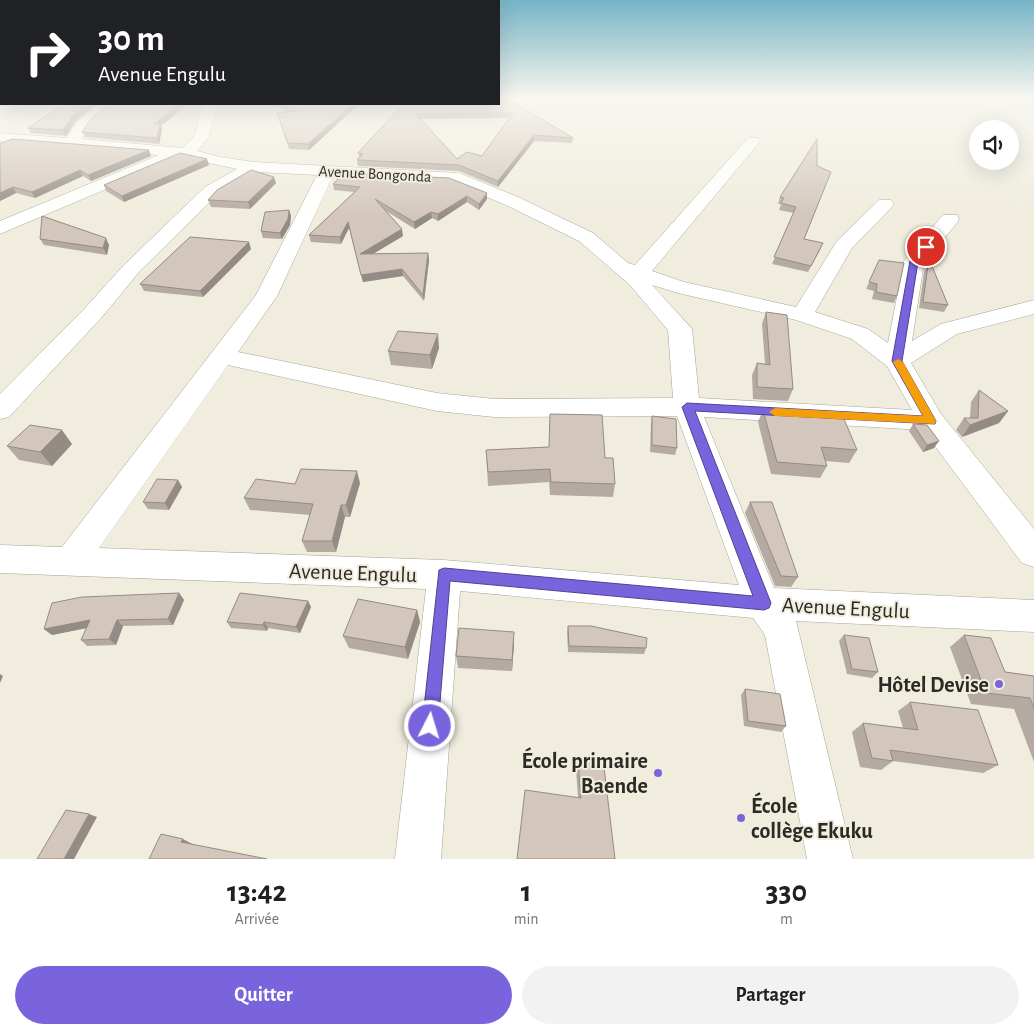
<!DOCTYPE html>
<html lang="fr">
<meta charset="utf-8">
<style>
:root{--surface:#fff;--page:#f2f2f2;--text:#202124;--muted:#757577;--accent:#7a64de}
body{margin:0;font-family:"Alegreya Sans",sans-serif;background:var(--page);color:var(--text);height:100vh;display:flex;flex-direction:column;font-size:19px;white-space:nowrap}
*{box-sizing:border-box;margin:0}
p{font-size:16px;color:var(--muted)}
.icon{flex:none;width:28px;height:28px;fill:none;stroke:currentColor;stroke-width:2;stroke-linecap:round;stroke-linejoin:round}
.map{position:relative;height:859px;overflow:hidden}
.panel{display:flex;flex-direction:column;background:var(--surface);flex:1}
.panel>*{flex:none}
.hud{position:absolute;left:0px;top:0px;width:500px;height:105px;box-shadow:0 5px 20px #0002;background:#202124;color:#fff;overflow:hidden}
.controls{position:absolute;left:969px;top:120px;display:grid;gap:10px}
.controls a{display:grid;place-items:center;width:50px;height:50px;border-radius:50%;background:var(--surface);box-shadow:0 5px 20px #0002;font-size:25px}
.pin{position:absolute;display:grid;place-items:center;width:42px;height:42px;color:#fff;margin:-21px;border:2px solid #fff;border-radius:50%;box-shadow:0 1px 5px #0007}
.me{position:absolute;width:55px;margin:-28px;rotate:5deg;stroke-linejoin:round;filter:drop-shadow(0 0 4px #0008)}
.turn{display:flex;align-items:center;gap:18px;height:105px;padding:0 15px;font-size:22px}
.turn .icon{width:65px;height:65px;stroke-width:2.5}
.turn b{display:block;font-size:35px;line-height:42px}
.eta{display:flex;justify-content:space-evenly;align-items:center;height:85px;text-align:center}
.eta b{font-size:30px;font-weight:600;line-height:35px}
.button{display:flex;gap:10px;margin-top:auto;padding:10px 15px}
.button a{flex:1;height:58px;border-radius:30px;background:var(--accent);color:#fff;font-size:20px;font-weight:600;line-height:58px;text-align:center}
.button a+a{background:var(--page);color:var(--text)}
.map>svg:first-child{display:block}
</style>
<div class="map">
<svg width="1034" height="859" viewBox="0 0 1034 859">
<rect width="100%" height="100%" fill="#f0edde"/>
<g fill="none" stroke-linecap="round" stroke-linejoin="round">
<g stroke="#a8a597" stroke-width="1">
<path id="street" d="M99,104h16l-23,19 -10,16 101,9 12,-13 8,-31h14l-8,32 -12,15 23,6 34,5 205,11 59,24 75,36 35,30 7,2 113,-127h10l3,3 -3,3 -106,127 32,11 112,25 41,-66 42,-41h12l3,4 -3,4 -39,40 -37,64 53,17 20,14 16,-82 39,-46h14l2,4 -2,4 -33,39 -12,79 29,-17 93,-24v14l-77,20 -46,29 30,51 93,115v38l-12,-4 -99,-133 -219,-13 70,171 260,12v32l-238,-11 57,238h-46l-42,-224 -12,-17 -293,-27 -19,268h-46l31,-270 -426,-16v-28l62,2 194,-252 61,-120 -60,-3 -40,23 -78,77 -37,45 -93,100 -9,2v-25l86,-87 39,-43 80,-77 32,-18 -55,-12 -182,77v-13l159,-66 -159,-14v-8l67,5 10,-16zM333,176l117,6 56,23 73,36 51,44 38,45 5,68 -179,1 -57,-6 -199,-41 39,-56zM652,285l26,8 118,27 56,19 35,27 25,44 -213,-12 -7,-69zM228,365l209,46 57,6 183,-1 62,169 -295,-25 -345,-12z"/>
</g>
<use href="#street" fill="#fff" fill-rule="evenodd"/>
</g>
<g fill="#b5aaa2" fill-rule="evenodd">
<polygon points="109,104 188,104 161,126 162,129 159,144 85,137 82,132"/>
<polygon points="271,104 359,104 309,150 289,149 277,113 288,112"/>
<path d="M403,104h96l74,34 -1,5 -38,-2 -36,46 -39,-16 -101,-5 -1,-6 2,-3 -1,-4zM509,118l-27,38 -25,3 -36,-40z"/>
<polygon points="76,121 66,136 31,133 28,128"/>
<polygon points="817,139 804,239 823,243 808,272 772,264 794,213 779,210 781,204 778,204 780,197"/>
<polygon points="0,144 151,156 91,181 83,176 35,198 16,193 0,201"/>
<polygon points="209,165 124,202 106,191 104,185"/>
<polygon points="344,173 487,199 479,210 467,202 438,221 432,218 415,229 386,211 403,236 373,254 428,253 429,260 424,301 403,276 363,282 349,228 341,244 311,242 309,235 354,192 334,190 333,184"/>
<polygon points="276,183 250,209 211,207 208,200"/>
<polygon points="289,210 291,216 290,225 282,239 263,238 261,231"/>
<polygon points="40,239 109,245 107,255 44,245"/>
<polygon points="251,249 203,297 144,291 140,284"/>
<polygon points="879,260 897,296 894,303 872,299 874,291 866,289"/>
<polygon points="928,265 948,305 944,312 919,308 924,272"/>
<polygon points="766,312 793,389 788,401 753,399 752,375 757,363 765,364 762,324"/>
<polygon points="439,348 432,369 391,365 388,351"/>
<polygon points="979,390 1008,411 999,423 962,437 956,430 964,418 970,418 971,402"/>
<polygon points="763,410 857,450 849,463 825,461 827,466 820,478 771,474 758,422"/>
<polygon points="550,414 605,458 615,484 613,497 550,495 549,482 488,486 486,450 549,447"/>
<polygon points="652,416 677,448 675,455 650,452 651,423"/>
<polygon points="913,424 934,448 923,452 909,431"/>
<polygon points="72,444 52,466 19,460 7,446"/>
<polygon points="178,480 182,487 169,510 148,509 143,502"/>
<polygon points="360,483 350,517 345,517 336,552 307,552 302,541 310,515 250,510 244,498 295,484"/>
<polygon points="750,502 798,577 791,587 775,586 745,513"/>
<polygon points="179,593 184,600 173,625 123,626 116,645 87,646 81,640 86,628 52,635 44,629"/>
<polygon points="308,601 311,607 300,633 268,628 267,631 231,628 227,622"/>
<polygon points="417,610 420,622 408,659 349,648 343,636"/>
<polygon points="568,626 646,648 644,654 568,652 567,632"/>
<polygon points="844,635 878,672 872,678 847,674 839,641"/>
<polygon points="964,635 1005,672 1034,676 1034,762 1014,709 971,704 950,647"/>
<polygon points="514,644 512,671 458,668 456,656"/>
<polygon points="745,689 786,726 781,732 744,726 741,695"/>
<polygon points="910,702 998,765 983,773 893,761 881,770 860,767 852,732 863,723 903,728 898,711"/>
<polygon points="578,761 615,859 578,797 576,770"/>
</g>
<g fill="#948b84">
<polygon points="88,104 97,104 76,121 66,136 63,130 73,115"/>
<polygon points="179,104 188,104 161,126 162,129 159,144 157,138 154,124"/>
<polygon points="353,104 359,104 309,150 308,144"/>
<polygon points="534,135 534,141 498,187 498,181"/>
<polygon points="149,150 151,156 91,181 88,175"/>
<polygon points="207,159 209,165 124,202 122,196"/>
<polygon points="80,170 83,176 35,198 32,192"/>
<polygon points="274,177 276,183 250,209 248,202"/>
<polygon points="13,187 16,193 0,201 0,193"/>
<polygon points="487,193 487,199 479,210 479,204"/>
<polygon points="467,196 467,202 438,221 438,214"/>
<polygon points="289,210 291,216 290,225 282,239 280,233"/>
<polygon points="431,212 432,218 415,229 414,222"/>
<polygon points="348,222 349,228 341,244 340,237"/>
<polygon points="402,229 403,236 361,261 360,254"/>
<polygon points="106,238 109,245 107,255 103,248"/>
<polygon points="249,242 251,249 203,297 200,291"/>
<polygon points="823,243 820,250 808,272 811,266"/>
<polygon points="428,253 429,260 424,301 423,295"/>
<polygon points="402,269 403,276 363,282 361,275"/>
<polygon points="438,334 439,348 432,369 430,355"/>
<polygon points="1008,411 999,423 962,437 970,425"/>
<polygon points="62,430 72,444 52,466 40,452"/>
<polygon points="939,441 934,448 923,452 927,445"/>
<polygon points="357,471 360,483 350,517 346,505"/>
<polygon points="178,480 182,487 169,510 165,503"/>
<polygon points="341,505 345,517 336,552 332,541"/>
<polygon points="179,593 184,600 173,625 168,619"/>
<polygon points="308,601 311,607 300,633 296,627"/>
<polygon points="417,610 420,622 408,659 405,647"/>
<polygon points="90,620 97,626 52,635 44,629"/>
<polygon points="117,620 123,626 116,645 109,639"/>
<polygon points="264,622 268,628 267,631 263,625"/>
<polygon points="514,632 514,644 512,671 512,660"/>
<polygon points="0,674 3,676 0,683"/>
<polygon points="89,814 97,817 74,859 64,859"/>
<polygon points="183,839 194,845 181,842"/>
</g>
<g fill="#d3c6bc" stroke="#948b84" fill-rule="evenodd">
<path d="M499,99h9l65,39 -39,-3 -36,46 -39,-16 -102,-5 6,-6 -5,-1 45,-49h96zM513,113l-31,43 -15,-4 -10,7 -41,-45z"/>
<polygon points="64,104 88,104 73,115 63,130 28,128"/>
<polygon points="109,104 179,104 154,124 160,123 157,138 82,132 91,119"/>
<polygon points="281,104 353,104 308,144 288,143 277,113 297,111"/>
<polygon points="12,139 149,150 88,175 80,170 32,192 13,187 0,193 0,144"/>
<polygon points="817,139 817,166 831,172 804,239 823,243 811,266 774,257 796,207 781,203 784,198 780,197"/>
<polygon points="180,153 207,159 122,196 104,185"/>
<polygon points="251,170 274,177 248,202 208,200 217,190"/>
<polygon points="344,173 449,178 487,193 479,204 467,196 438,214 431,212 414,222 375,199 402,229 360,254 428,253 423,295 402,269 361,275 348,222 340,237 309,235 360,187 333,184"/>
<polygon points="289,210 288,219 280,233 261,231 265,212"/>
<polygon points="42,216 106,238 103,248 40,239"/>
<polygon points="190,237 249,242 200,291 140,284"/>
<polygon points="879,260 904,263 897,296 876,292 877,284 869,282"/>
<polygon points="928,265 932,266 948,305 923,302"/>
<polygon points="766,312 787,315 793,389 757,387 757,363 770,365"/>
<polygon points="398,331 438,334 430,355 388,351"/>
<polygon points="979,390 1008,411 970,425 964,418 978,418"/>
<polygon points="763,410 842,414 857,450 821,447 827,466 777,462"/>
<polygon points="550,414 602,415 605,458 613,458 615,484 551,482 550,469 488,472 486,450 549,447"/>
<polygon points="652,416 676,419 677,448 652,445"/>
<polygon points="913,424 927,425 939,441 927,445"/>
<polygon points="30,425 62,430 40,452 7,446"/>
<polygon points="301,469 357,471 346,505 341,505 332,541 302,541 313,504 244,498 256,479 295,484"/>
<polygon points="157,479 178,480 165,503 143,502"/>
<polygon points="750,502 772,502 798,577 781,576"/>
<polygon points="179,593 168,619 117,620 109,639 81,640 90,620 44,629 52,603 82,597"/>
<polygon points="240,593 308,601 296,627 264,622 263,625 227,622"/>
<polygon points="358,599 417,610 405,647 343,636"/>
<polygon points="568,626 591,626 647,638 646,648 569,646"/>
<polygon points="459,628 514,632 512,660 456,656"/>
<polygon points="844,635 869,638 878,672 852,669"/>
<polygon points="964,635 991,638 1005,672 1034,676 1034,708 1030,698 986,693"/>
<polygon points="745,689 780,694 786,726 748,721"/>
<polygon points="910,702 978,710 998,765 890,750 893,761 872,758 863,723 918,730"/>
<polygon points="603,759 615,859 517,859 525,790 581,798 578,761"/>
<polygon points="66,810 89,814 64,859 37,859"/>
<polygon points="161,834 183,839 181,842 267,859 149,859"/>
</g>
<linearGradient id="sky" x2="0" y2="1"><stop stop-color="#76b3c6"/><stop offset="0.45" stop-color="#f8f7f0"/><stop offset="1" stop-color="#f8f7f0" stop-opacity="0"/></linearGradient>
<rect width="1034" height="219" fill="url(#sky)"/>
<polygon fill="#7a64de" stroke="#4f4190" points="923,246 930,247 918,262 902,361 936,421 935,424 695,411 771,603 769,608 764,610 450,581 438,726 436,732 430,735 424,732 422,726 439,570 444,568 753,596 682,407 687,403 923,416 892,361 910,261"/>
<polygon fill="#f59e0b" points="898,359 903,362 936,421 935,424 775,416 769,412 775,408 923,416 893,362"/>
<g fill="#7a64de" stroke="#f0edde" stroke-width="2">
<circle cx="999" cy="684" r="5"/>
<circle cx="658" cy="773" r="5"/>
<circle cx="741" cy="818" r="5"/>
</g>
<g text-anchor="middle" stroke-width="4" stroke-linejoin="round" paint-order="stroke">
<g font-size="16" fill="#2b2a24" stroke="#f0edde">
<text transform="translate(375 173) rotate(3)" y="6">Avenue Bongonda</text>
</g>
<g font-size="22" fill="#2b2a24" stroke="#f0edde">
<text transform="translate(353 572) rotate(2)" y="8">Avenue Engulu</text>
<text transform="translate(846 607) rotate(3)" y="8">Avenue Engulu</text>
</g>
<g font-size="22" font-weight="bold" fill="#2b2a24" stroke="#f0edde" text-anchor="end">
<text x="989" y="692">Hôtel Devise</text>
<text x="648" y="768">École primaire<tspan x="648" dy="25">Baende</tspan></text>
<text x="751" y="813" text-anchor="start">École<tspan x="751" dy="25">collège Ekuku</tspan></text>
</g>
</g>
</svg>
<div class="controls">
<a><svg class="icon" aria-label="sound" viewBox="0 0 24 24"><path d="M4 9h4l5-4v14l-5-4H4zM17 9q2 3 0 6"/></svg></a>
</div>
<div class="pin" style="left:926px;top:247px;background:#d93025"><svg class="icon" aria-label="arrive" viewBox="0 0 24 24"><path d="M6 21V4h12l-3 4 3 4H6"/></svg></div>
<svg class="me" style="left:430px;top:726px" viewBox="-20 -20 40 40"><circle r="17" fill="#7a64de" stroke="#fff" stroke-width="3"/><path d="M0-11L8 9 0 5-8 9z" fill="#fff"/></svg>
<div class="hud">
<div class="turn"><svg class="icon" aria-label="right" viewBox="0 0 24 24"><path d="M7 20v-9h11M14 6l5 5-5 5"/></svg><div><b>30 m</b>Avenue Engulu</div></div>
</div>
</div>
<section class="panel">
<div class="eta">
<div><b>13:42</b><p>Arrivée</p></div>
<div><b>1</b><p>min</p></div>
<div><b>330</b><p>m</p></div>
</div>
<div class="button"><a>Quitter</a><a>Partager</a></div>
</section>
